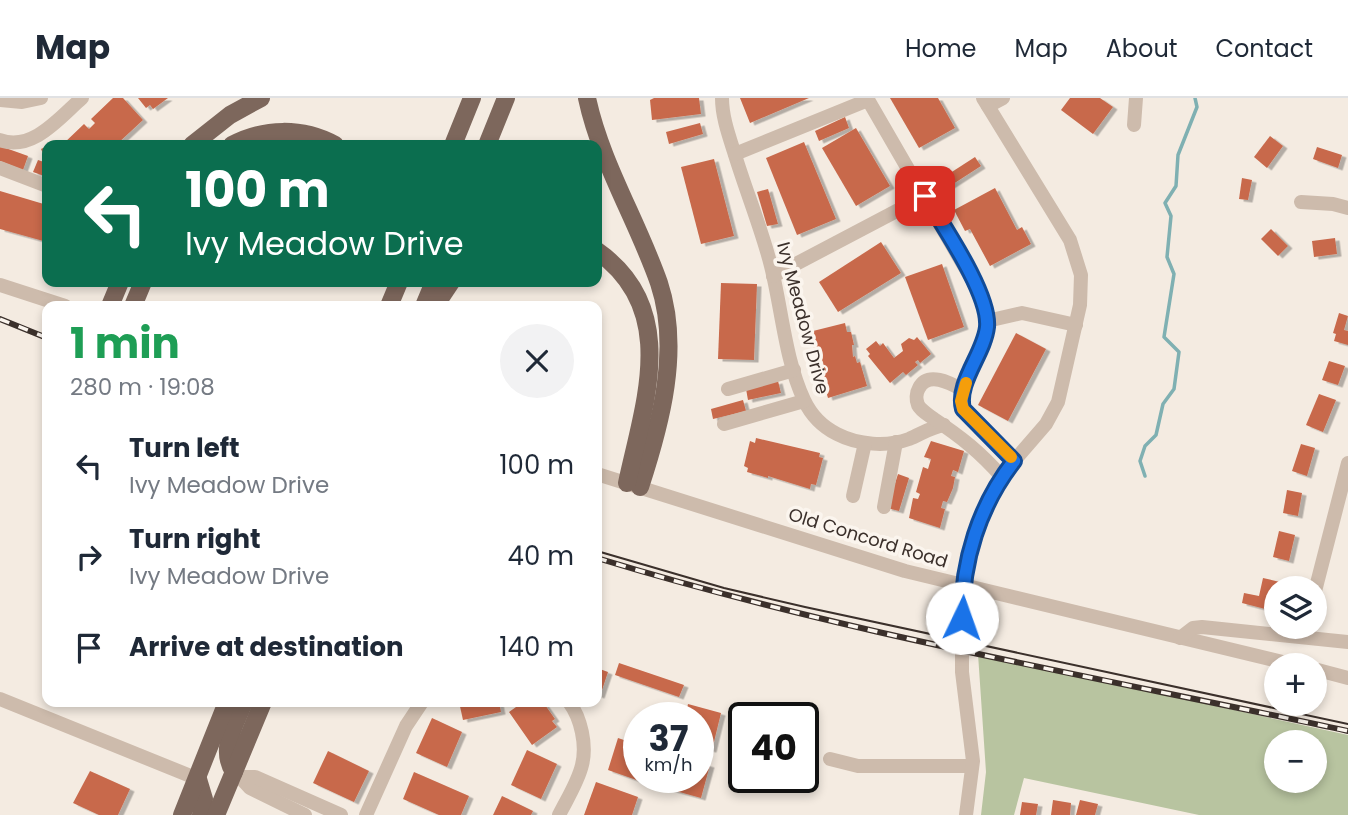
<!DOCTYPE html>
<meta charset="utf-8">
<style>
:root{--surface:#fff;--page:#f2f2f3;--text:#1f2937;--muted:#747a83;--line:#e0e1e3}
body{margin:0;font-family:Poppins,sans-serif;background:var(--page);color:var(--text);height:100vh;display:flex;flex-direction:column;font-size:26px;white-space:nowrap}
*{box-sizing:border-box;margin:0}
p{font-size:23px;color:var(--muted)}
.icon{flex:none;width:38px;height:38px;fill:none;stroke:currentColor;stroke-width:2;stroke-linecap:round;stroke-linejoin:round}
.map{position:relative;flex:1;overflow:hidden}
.side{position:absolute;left:42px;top:203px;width:560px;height:406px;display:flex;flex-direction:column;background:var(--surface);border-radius:14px;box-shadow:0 4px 10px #0003}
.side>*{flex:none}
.hud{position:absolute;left:42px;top:42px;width:560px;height:147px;border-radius:14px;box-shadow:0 4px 10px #0003;background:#0b6e4f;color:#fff;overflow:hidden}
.tools{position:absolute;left:1264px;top:478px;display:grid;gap:14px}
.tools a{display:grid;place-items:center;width:63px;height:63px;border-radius:50%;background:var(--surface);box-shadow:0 4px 10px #0003;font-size:35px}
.speed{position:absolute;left:623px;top:604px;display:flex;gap:14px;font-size:35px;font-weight:700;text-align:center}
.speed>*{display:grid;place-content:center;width:91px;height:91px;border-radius:50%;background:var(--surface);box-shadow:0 4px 10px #0003;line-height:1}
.speed small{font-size:18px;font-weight:400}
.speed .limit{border:4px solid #111;border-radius:10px;background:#fff;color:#111}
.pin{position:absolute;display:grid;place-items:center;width:60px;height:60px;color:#fff;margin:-30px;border-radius:14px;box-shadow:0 4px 10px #0006}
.me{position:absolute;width:77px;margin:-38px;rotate:3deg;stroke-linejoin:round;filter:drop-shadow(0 0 5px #0008)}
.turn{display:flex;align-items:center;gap:24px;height:147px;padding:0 28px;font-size:32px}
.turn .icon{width:91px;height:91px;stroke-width:2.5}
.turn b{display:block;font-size:49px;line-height:60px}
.round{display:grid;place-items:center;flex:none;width:74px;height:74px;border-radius:37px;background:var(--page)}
.head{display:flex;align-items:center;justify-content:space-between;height:119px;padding:0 28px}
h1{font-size:42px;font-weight:700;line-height:52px;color:#1e9e55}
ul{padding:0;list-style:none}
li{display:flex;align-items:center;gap:21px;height:91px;padding:0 28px}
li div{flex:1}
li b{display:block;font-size:26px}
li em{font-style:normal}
header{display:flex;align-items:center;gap:42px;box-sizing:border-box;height:98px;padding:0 35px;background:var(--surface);border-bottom:2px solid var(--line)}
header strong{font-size:33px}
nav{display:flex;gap:38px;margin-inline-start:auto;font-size:24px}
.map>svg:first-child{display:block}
</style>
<header>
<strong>Map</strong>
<nav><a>Home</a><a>Map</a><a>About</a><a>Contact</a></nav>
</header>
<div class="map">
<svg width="1348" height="717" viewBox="0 0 1348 717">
<defs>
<filter id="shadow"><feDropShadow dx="4.5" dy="2.5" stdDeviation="0" flood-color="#0004"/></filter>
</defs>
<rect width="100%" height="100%" fill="#f4ebe1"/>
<path fill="#b8c4a0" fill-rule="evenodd" d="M978,556l370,81v80h-149l-175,-37 -10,37h-33l5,-43zM1276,644h38v38h-38z"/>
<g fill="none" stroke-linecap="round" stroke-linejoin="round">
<polyline stroke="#7fb0b2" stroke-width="3.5" points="1145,378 1140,363 1145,348 1156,337 1163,306 1174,291 1179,254 1164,239 1174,176 1167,159 1171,118 1165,105 1176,88 1178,57 1197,9 1195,0"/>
</g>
<g fill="#c8694b" filter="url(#shadow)">
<polygon points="113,0 123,0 143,22 116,47 111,42 106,47 62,47 84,26 89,31 95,25 91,21"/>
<polygon points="138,0 168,0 153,11 150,7 146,10"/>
<polygon points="654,0 699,0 701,16 652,22 650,2"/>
<polygon points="740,0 809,0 750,25"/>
<polygon points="890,0 938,0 955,30 919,50"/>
<polygon points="1070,0 1100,0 1113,9 1093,36 1061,12"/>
<polygon points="845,19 849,30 819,43 815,33"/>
<polygon points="700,25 703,36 669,46 666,34"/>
<polygon points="856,30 890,88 856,108 822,50"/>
<polygon points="1270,38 1283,48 1267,70 1254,59"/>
<polygon points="804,44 836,121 797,137 766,60"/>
<polygon points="0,48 28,58 23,72 0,63"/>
<polygon points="47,48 47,65 41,51"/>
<polygon points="1317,49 1342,57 1338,70 1313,61"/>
<polygon points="975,59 981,68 950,88 944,79"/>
<polygon points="714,61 734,138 701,146 681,69"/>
<polygon points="38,62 47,65 47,79 33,74"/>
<polygon points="1242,80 1252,82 1248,102 1239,101"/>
<polygon points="995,90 1017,132 1022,129 1031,146 990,168 970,131 965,133 954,112"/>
<polygon points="768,91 778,126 767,128 757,94"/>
<polygon points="0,93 47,107 47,144 0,131"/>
<polygon points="1271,131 1288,148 1278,158 1261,141"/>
<polygon points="1335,140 1337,156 1314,159 1312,143"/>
<polygon points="881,144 901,175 838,214 819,184"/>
<polygon points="942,166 964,229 928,242 905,179"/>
<polygon points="721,185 757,186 754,262 718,261"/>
<polygon points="1339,215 1348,218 1344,232 1348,233 1348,247 1334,243 1336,236 1333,235"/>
<polygon points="845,225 847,234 851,234 854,247 852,247 853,259 855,258 857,265 860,264 867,288 828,300 822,280 825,276 823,264 819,256 814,253 810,237 814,236 813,233"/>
<polygon points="1016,235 1046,251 1008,323 978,307"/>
<polygon points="917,239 931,256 920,265 918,262 915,264 918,267 906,277 903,274 890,285 868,258 870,256 866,251 876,243 880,248 883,245 894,260 903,253 901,246 909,240 914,242"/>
<polygon points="1329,263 1345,268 1338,287 1322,282"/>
<polygon points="778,283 781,295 748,302 746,291"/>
<polygon points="1319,296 1336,302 1323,334 1306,327"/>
<polygon points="743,302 746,313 713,321 711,311"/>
<polygon points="756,340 820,355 819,359 823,360 816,387 811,386 810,391 768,378 768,380 747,374 748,370 744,368 750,343 755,345"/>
<polygon points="931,343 964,353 958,374 953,372 951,378 955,379 953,390 947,404 943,403 941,410 945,411 940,430 909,420 913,400 918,401 920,396 916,394 923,369 928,371 931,361 924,359"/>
<polygon points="1301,346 1315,350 1307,378 1292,373"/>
<polygon points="898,376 909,380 899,413 887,410"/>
<polygon points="1287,392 1302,395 1298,418 1283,415"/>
<polygon points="1279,433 1295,437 1289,463 1273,459"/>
<polygon points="1263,480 1280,484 1279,490 1276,490 1273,513 1242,505 1244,495 1259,498"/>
<polygon points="619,565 684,587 679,599 615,577"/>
<polygon points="597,570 608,574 600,598 597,597"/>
<polygon points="459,604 499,604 501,614 463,622"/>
<polygon points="523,604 543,604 555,621 552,623 557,629 532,647 509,614"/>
<polygon points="688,606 721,615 712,652 698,649 698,620 685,620"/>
<polygon points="432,620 462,634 447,669 416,655"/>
<polygon points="618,640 639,647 639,679 647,679 645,685 608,672"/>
<polygon points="527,652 557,666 541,701 511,687"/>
<polygon points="328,653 369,673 354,704 313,685"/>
<polygon points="698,664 710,667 701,700 658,688 661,679 698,679"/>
<polygon points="90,673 130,691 118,717 99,717 73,705"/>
<polygon points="414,674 469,698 461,717 439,717 403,701"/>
<polygon points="596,684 638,699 632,717 584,717"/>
<polygon points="502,698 533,713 531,717 493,717"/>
<polygon points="1053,702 1071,705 1070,717 1051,717"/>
<polygon points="1080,702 1098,706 1095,717 1076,717"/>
<polygon points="1022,704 1038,706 1036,717 1020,717"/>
</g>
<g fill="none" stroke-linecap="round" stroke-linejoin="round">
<g stroke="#cdbbac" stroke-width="14">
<path d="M722,0c0,19 7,38 13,57 11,36 27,75 36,111 11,44 14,93 33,134 7,15 19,27 33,34 21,11 50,13 72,5 12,-5 22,-12 35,-14"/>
<path d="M867,0l115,199c3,11 6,21 4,32 -3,23 -32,62 -21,82 8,14 36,37 49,50"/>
<polyline points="0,2 22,4 41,0"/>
<polyline points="988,8 1003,0"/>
<polyline points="1134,27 1136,0"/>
<path d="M0,42c33,12 60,-23 82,-42"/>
<polyline points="735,56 868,2"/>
<polyline points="0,70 47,88"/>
<polyline points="1301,104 1333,106 1348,110"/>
<polyline points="773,178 925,98"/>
<polyline points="0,187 65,208"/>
<polyline points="987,223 1022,215 1076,227"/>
<polyline points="728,291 794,272"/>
<path d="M963,292c-13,-7 -35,-19 -44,-2 -3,5 -3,12 -1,17 3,6 11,10 16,14 27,18 46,33 68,58"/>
<polyline points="724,326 804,303"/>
<polyline points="597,376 905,473 1295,567"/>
<polyline points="853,398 865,345"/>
<polyline points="884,409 896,344"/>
<polyline points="1314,497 1348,365"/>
<polyline points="1180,540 1193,530 1202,529 1348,544"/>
<polyline points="1314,571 1348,580"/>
<polyline points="0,601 198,681"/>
<polyline points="830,661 858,668 972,668"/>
<polyline points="238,677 250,690 305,717"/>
<polyline points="243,679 255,679 341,717"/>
<polyline points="366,717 406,628 422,604"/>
<path d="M559,717c8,-16 19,-33 23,-50 5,-20 -1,-47 -13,-63"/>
<polyline points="966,717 973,663 962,574 962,497 967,469 976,434 991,395 1014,363 1046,326 1058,304 1080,207 1081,177 1070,142 983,0"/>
</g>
<g stroke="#7d675c" stroke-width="18">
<path d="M587,0c14,65 50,122 72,185 22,66 2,140 -19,204"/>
<polyline points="192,47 230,17 261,0"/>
<path d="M232,47c32,-17 70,-18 103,0"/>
<polyline points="453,47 472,0"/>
<polyline points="487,47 506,0"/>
<path d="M597,153c83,58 47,152 30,232"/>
<polyline points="110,208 120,184"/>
<polyline points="133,208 143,184"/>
<polyline points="389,208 399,184"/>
<polyline points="424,208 434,184"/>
<polyline points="435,208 451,184"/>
<path d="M234,674c-15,-23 1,-47 10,-70"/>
<polyline points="198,681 204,701 201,717"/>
<polyline points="182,717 227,604"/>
<polyline points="216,717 263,604"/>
</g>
<polyline stroke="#3b302b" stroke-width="2" points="597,453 724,490 805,509 1348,626"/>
<g stroke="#3b302b" stroke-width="6">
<g id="rail">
<polyline points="0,221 47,240"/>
<path d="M597,460c245,75 500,119 751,173"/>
</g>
</g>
<use href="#rail" stroke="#fbf5ee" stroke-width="3.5" stroke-dasharray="10" stroke-linecap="butt"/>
</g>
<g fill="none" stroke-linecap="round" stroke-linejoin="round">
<g stroke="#114b97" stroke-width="18">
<path id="route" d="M925,98c18,30 65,98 62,131 -3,27 -31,56 -24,82l51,52c-35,45 -52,100 -52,157"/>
</g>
<use href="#route" stroke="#1a73e8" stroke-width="12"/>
<polyline stroke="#f59e0b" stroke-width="12" points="966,285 961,303 963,311 1011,359"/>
</g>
<g text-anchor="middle" stroke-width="7" stroke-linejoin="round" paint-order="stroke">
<g font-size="18" fill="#3b302b" stroke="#fbf5ee">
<text transform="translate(803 220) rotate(75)" y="6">Ivy Meadow Drive</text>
<text transform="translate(868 440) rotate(17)" y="6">Old Concord Road</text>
</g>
</g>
</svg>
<div class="tools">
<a><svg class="icon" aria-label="layers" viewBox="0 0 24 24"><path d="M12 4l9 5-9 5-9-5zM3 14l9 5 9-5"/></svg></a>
<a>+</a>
<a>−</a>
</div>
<div class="speed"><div>37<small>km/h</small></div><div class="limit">40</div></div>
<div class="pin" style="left:925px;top:98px;background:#d93025"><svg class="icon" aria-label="arrive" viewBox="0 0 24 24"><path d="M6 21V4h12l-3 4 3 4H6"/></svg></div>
<svg class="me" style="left:962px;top:520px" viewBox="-20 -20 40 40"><circle r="19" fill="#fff"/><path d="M0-13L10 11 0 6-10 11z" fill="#1a73e8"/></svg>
<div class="hud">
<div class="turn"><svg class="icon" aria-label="left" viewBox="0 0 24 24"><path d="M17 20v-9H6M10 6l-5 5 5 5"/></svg><div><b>100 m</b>Ivy Meadow Drive</div></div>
</div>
<section class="side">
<div class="head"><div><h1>1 min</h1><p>280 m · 19:08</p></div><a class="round"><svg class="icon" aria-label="close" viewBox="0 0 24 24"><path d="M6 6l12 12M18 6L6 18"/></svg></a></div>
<ul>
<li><svg class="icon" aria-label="left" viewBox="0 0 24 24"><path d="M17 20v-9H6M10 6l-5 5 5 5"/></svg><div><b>Turn left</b><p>Ivy Meadow Drive</p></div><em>100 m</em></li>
<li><svg class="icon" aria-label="right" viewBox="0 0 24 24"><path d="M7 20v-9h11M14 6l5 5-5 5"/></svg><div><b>Turn right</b><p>Ivy Meadow Drive</p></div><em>40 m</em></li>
<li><svg class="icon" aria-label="arrive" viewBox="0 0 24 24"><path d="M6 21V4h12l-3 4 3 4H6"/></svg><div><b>Arrive at destination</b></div><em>140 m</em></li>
</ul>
</section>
</div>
